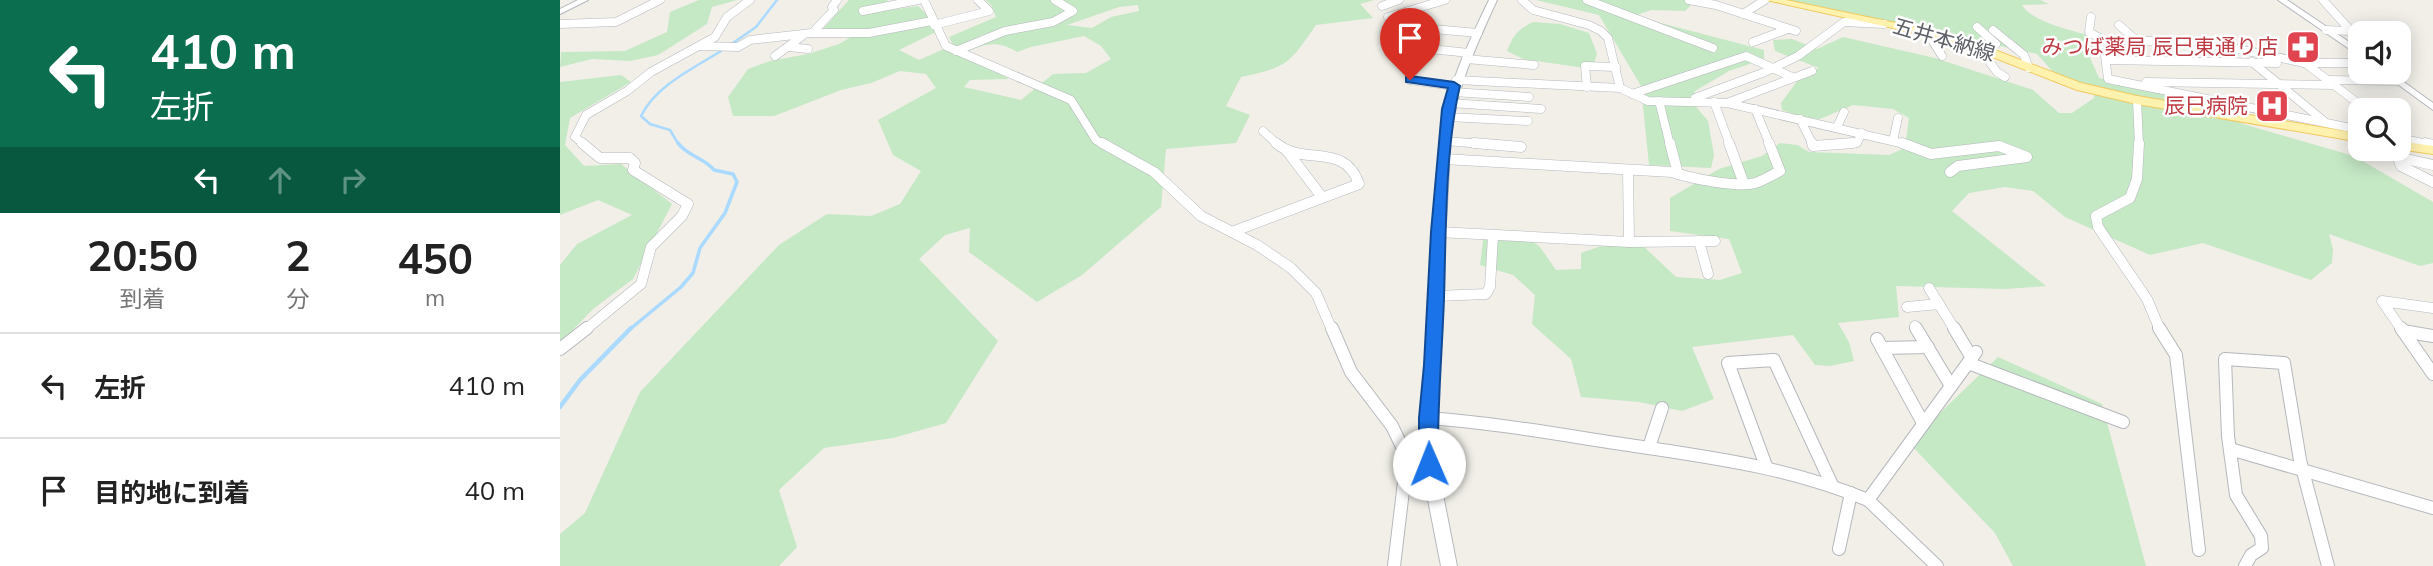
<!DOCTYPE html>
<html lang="ja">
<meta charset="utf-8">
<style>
:root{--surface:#fff;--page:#f2f2f2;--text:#222;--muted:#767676;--line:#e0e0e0}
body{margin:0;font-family:Mulish,"Noto Sans JP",sans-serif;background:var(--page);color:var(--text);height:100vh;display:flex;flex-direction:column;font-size:26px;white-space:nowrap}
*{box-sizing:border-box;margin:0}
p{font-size:23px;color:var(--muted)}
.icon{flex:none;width:38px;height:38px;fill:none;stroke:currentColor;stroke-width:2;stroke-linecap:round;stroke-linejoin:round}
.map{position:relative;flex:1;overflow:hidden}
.details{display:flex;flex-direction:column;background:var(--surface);width:560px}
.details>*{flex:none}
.hud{background:#0b6e4f;color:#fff;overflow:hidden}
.controls{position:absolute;left:1788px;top:21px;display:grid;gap:14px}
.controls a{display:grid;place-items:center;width:63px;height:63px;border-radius:14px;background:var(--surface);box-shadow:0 4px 18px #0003;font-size:35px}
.pin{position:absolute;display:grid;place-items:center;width:60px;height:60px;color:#fff;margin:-72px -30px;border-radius:50% 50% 50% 0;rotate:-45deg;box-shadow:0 0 7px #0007}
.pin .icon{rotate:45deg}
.me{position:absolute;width:77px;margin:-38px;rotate:359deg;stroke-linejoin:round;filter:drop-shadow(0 0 5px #0008)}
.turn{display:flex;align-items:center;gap:24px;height:147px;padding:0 35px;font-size:32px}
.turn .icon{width:91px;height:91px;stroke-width:2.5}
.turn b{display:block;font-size:49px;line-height:60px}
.lanes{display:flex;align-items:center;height:66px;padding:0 35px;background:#0003;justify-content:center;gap:35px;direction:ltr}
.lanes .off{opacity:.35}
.eta{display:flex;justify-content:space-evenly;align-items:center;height:119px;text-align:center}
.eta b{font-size:42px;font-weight:700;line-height:49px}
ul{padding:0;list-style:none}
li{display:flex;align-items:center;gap:21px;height:105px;padding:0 35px;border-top:2px solid var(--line)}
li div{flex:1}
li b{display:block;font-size:26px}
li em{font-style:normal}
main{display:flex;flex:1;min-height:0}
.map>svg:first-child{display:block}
</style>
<main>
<section class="details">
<div class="hud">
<div class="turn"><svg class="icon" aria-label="left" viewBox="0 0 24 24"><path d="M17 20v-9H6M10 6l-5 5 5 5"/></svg><div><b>410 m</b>左折</div></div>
<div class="lanes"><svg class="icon" aria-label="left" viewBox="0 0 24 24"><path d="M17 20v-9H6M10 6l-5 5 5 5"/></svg><svg class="icon off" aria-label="ahead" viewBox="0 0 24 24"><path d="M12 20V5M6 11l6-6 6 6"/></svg><svg class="icon off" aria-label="right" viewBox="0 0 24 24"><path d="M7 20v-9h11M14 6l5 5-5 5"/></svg></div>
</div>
<div class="eta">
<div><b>20:50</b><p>到着</p></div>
<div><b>2</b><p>分</p></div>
<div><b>450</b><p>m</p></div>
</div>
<ul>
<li><svg class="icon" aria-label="left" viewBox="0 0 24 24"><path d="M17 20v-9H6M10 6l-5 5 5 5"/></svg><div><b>左折</b></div><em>410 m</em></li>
<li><svg class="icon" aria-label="arrive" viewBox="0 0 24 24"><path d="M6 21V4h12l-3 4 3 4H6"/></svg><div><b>目的地に到着</b></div><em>40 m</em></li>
</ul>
</section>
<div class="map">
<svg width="1873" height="566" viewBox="0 0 1873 566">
<rect width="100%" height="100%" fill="#f1efe8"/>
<g fill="#c5e8c5" fill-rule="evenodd">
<polygon points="139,0 177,0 152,7 147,24 98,55 70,61 32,59 0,67 1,52 65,51 107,32 110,12"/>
<path d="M289,0h38l3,10 28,-4 24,23 -43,21 20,10 34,-15 -4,-8 47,-20 -4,-11 -6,-6h388l-14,4 13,14 -57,7c-27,39 -28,42 -75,52l-15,29 24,9 -14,28 -70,6 -5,58 -79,68 -45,27 -68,-50 1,-24 -25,7 -26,24 79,82 -52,82 -53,15 -69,10 -45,42 18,57 -18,19h-219v-32l25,-21 55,-121 139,-147 48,-31 44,2 29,-12 21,-33 -28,-16 -15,-35 58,-32 -10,-14 -26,-3 -29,12 -30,7 -67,26h-41l-5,-19 20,-28 22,-8 38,-7 31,-10 22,-13 -39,-1zM578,5l1,6 -28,6 -19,11 -25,-3 52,-18zM524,36l17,10 10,13 -25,14 -33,1 -32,26 -57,-13 6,-7 39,-1 -45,-25c19,-11 34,-14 53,-2l14,-5z"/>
<polygon points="976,0 1130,0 1130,6 1125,11 1091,10 1074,16 1204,50 1204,59 1169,71 1135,91 1132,102 1148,121 1154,155 1151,168 1089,165 1081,86 1039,15"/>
<path d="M1225,0h255l9,4 -27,1c11,19 60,28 82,34l-17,12 12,27 88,21 56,25 111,32 79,46v61l-13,3 -91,-32 4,15 -1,14 -21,17 -108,-37 -53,12 -85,-38 -32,-26 -28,-4 -36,6 -17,18 94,75 -41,3 -109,-3 3,31 -61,6 11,19 5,19 -24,5 -15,-1 -22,-30 -101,12 22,52 -32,12 -43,-9 -58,-5 -10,-38 -39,-35 3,-29 -22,-20 -33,-10 4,-32 36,-1 20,15 16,23 25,-1v-16l23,-8 36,-2 36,34 44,3 22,-7 -13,-34 -59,-8v-33l49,-29 43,-13 18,-13 17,2 12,7 80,3 16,-7 4,-30 -16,-9 -40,-4 -33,14 -19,-2 -19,-7 -1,-7 17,-23 21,-12 -44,-17 -2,-11 19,-1 25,10 26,-12 92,21 98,32 26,23h13l22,-15 1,-10 -41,-15 -17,-19z"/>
<path d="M973,22l27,2 29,9 8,21 -4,12 -8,2 -62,-9 -16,-8c6,-16 11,-22 26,-29z"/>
<polygon points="61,75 71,82 10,118 5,145 24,166 61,164 112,204 73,279 33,309 0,343 0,265 17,244 72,215 38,200 0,215 0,82"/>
<polygon points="1438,357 1542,404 1586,566 1453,566 1435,533 1349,443"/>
</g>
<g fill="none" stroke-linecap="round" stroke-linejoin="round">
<g stroke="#aadaff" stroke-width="2.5">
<polyline points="170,45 196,27 217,0"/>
<path d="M119,145l-9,-15 -20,-6 -9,-8c16,-32 54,-48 83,-67"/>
</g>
<path stroke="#aadaff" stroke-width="3.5" d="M69,330l52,-43 12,-14 7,-25 25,-35 12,-31 -4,-8 -19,-4c-10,-13 -26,-13 -36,-27"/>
<polyline stroke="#aadaff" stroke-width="4.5" points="0,407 20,380 71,328"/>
<g stroke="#b5b8bc" stroke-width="9">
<g id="minor-far2">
<polyline points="364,0 386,46 511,100 536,140 545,145"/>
<polyline points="962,0 973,10 1029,25 1041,31 1048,38 1060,88"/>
<polyline points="1027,0 1153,48"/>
<polyline points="1129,0 1156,5 1236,31"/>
<polyline points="1763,0 1791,31 1766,30"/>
<polyline points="822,6 839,0"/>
<polyline points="303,11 358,0"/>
<polyline points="1183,14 1205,0"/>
<polyline points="828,17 885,0"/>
<polyline points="1531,17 1529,32 1543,40"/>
<polyline points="0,24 56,22 100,0"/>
<polyline points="374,25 429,11 418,0"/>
<polyline points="1559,25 1577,41"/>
<polyline points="839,26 918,33"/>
<polyline points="1417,27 1436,44 1417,45"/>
<polyline points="1433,30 1464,55 1469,68"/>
<polyline points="1367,32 1382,56"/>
<polyline points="252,33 274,10 272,7 277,0"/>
<polyline points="1193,42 1228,29"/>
<polyline points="1417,45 1437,72 1445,77"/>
<polyline points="140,46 178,47 190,40 252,33 309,33 372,21"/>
<polyline points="841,46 909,53"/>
<polyline points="229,47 248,49"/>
<polyline points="396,51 445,31 493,22 513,11 495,0"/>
<polyline points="215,56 241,37"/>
<polyline points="906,59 974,65"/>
<polyline points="1546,60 1717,63"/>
<polyline points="857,61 850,80 894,86"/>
<polyline points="1692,62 1765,122"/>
<polyline points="1744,63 1801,63"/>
<polyline points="896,80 1060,88 1088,101 1167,103 1349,145"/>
<polyline points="1767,80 1838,81"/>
<polyline points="1586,82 1774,85"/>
<polyline points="1027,87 1025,66 1056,67"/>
<polyline points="893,92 969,97"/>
<polyline points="1072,94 1186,56 1232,77"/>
<polyline points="1135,98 1205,72 1238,56 1284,22 1324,24"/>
<polyline points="1577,100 1579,145"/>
<polyline points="1099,101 1110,145"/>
<polyline points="1154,102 1170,145"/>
<polyline points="890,103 981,109"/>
<polyline points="1167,103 1252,71"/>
<polyline points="1195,109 1210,145"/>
<polyline points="888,117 968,121"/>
<polyline points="1240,119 1253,145"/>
<polyline points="1277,127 1284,112"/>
<polyline points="1801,130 1548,79 1543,40 1644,42 1745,63 1807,110"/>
<polyline points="703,131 718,145"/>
<polyline points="1839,138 1873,145"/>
<polyline points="885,141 936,145"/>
<polyline points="1333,141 1338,118"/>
<polyline points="25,145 15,137 26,115 67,91 91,72 155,37 167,17 190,0"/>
<polyline points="1267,145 1297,143 1302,133"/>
</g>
</g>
<g stroke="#b5b8bc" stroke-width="11">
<g id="minor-far1">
<polyline points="22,143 40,158 70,158 75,163 73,170 128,204 122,216 91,247 81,284 25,330"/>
<polyline points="542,143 594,172 641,216 697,245 731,268 756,293 772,330"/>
<polyline points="914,143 961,147"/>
<polyline points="1110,143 1118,174"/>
<polyline points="1169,143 1184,184"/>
<polyline points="1252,143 1253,146 1293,143"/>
<polyline points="1342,143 1371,154 1439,146 1467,157 1398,166 1390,172"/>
<polyline points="1579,143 1577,179 1570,198 1536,216 1538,227 1587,299 1600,330"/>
<polyline points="1865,143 1873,145"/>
<polyline points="1834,149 1841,166 1873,182"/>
<polyline points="727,151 762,197"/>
<polyline points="1837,157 1873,165"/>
<path d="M884,159l228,13c17,6 65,16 83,11 8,-2 17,-8 25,-12l-11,-28"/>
<polyline points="1068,170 1069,242"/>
<path d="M672,232l127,-48c-15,-43 -55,-17 -83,-41"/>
<polyline points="879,232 1069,242 1155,241"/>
<polyline points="1139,241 1148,274"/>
<polyline points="1369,288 1395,330"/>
<polyline points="876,296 926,294 930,287 933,236"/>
<polyline points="1347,307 1379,304"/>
<polyline points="1355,326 1357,330"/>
<polyline points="1842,330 1822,301 1873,308"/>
</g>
</g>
<g stroke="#b5b8bc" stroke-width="14">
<g id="minor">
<polyline points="772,328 791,372 832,426 847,457 869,464"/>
<polyline points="1356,328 1391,386"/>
<polyline points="1394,328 1412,358"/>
<polyline points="1599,328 1616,355 1639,550"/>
<polyline points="1841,328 1873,374"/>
<polyline points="1843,331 1873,336"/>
<polyline points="1317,339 1363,423"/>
<polyline points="1322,348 1368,347"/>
<polyline points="0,349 27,328"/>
<polyline points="1408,363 1563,422"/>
<path d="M868,418c68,5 134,17 201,27 85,13 159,22 239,55l108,-148"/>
<polyline points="1089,447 1102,408"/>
<polyline points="1670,449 1873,508"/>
<polyline points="1206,466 1168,363 1214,360 1272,485"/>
<polyline points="1308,500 1377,566"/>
<polyline points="1279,549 1291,493"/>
<polyline points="834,566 847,457"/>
<polyline points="1685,566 1691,555 1702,548 1701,536 1676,495 1668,436 1665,359 1724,363 1740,460 1768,566"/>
</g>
</g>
<g stroke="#b5b8bc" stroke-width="2">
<g id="tertiary">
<polygon points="18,0 28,0 0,14 0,9"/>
<path d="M929,0h8c-20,44 -40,86 -46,135l-16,283 2,46 20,102h-16l-20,-102v-46l20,-283c6,-49 27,-91 48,-135z"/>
<polygon points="1718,0 1727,0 1801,50 1801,57"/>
<polygon points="1821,72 1830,72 1873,103 1873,110"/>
</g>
</g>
<g stroke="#f2c960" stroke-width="2">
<g id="primary">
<polygon points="1206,0 1226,0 1398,36 1521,83 1577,96 1801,134 1801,142 1577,104 1517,90 1391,41"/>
<polygon points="1839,141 1873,146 1873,154 1838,149"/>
</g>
</g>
<use href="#minor-far2" stroke="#fff" stroke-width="8"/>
<use href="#minor-far1" stroke="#fff" stroke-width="10"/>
<use href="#minor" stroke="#fff" stroke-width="12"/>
<use href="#tertiary" fill="#fff" fill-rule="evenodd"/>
<use href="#primary" fill="#fff2af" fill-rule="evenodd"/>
</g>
<path fill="#1a73e8" stroke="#114b97" stroke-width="2" d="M850,76l44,6 6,4c-15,62 -14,147 -16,212 -2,56 -7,111 -6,166l-3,5 -6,2 -7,-2 -3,-5v-46l5,-53 7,-133 11,-123 6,-21 -42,-6v-5z"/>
<defs>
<g id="pharmacy-square" transform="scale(1.75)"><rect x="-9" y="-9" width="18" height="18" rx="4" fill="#e0444e" stroke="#fff"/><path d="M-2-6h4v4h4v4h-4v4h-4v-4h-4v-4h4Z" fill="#fff"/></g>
<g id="hospital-square" transform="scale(1.75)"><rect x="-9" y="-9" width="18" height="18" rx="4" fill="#e0444e" stroke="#fff"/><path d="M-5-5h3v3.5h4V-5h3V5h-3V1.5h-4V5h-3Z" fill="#fff"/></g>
</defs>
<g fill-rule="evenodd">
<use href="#pharmacy-square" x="1743" y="47"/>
<use href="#hospital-square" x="1712" y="106"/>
</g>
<g text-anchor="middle" stroke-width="5" stroke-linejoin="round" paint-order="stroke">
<g font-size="21" fill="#5f6368" stroke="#fff">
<text transform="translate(1384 40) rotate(16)" y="7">五井本納線</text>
</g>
<g font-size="21" fill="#be3a42" stroke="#fff" text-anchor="end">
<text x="1718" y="54">みつば薬局 辰巳東通り店</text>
<text x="1688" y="113">辰巳病院</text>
</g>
</g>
</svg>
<div class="controls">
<a><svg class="icon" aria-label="sound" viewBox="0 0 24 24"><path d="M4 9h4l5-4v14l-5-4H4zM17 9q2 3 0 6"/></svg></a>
<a><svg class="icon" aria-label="search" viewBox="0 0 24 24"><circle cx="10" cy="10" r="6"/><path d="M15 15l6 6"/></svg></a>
</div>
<div class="pin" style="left:850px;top:80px;background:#d93025"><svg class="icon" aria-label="arrive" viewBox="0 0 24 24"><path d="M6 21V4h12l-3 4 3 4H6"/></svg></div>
<svg class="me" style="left:869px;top:464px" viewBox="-20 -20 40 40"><circle r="19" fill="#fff"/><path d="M0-13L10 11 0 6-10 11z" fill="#1a73e8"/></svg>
</div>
</main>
